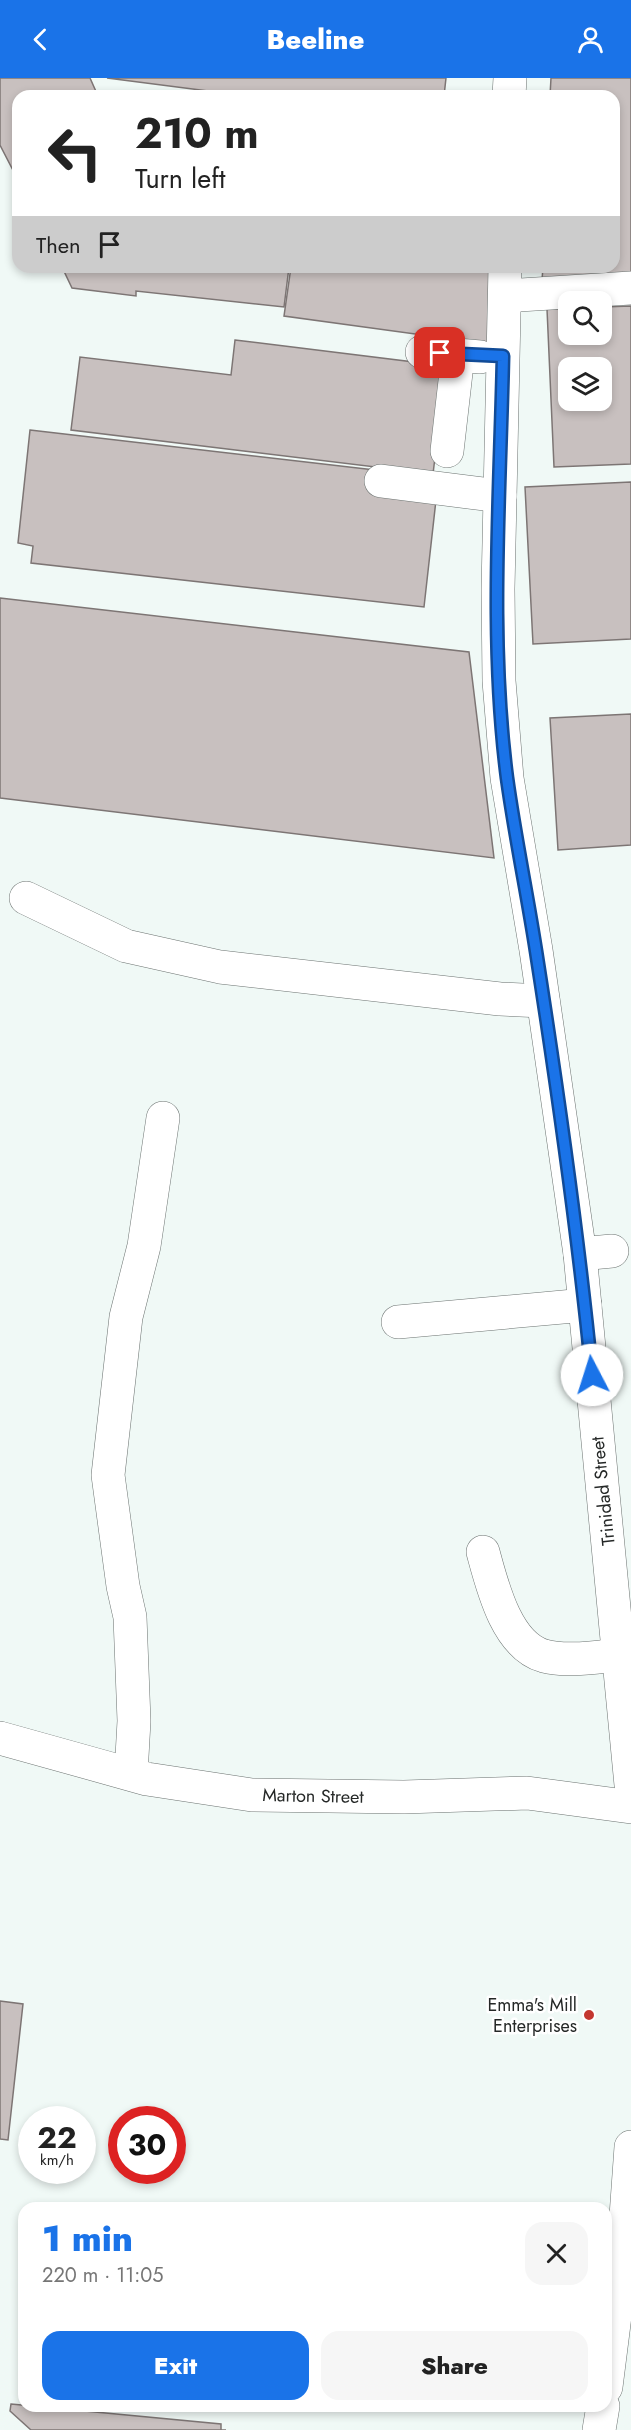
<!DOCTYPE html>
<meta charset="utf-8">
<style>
:root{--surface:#fff;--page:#f6f6f6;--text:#222;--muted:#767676;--accent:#1a73e8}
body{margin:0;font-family:Jost,sans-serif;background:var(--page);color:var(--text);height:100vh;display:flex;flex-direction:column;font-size:22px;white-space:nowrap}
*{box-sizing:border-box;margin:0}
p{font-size:20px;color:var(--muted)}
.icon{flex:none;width:33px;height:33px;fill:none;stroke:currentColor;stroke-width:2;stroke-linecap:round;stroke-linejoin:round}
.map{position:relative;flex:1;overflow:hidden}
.details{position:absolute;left:18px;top:2124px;width:594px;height:210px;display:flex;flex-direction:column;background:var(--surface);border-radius:18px;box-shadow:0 3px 9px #0003}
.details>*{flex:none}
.banner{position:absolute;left:12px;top:12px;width:608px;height:183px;border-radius:18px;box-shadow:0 3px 9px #0003;background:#fff;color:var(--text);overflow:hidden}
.controls{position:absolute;left:558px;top:213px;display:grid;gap:12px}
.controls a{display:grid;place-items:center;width:54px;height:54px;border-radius:12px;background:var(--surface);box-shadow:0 3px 9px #0003;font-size:30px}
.speed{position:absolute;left:18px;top:2028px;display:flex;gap:12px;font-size:30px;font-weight:700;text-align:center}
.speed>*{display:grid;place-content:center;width:78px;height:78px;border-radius:50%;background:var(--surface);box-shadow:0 3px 9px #0003;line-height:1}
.speed small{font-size:15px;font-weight:400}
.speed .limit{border:9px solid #d22;background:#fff;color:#111}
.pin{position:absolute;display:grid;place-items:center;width:51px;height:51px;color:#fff;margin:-26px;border-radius:12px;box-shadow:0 3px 9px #0006}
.me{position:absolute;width:66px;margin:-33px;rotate:355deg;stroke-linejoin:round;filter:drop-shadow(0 0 4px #0008)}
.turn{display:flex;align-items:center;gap:21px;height:126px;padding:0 24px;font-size:27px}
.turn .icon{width:78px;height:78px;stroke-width:2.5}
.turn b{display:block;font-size:42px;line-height:51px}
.then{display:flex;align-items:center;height:57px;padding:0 24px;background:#0003;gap:12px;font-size:22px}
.round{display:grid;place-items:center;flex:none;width:63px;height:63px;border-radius:18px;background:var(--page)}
.head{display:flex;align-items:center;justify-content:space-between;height:102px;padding:0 24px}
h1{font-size:36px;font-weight:800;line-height:45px;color:var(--accent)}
.button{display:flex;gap:12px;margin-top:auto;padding:12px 24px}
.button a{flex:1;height:69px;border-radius:18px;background:var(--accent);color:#fff;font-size:24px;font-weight:800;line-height:69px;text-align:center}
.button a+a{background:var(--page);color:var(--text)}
header{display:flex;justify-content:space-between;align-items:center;height:78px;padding:0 24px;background:var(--accent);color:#fff;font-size:27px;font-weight:800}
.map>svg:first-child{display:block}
</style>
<header><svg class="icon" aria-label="back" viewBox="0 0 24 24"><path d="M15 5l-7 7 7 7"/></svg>Beeline<svg class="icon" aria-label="person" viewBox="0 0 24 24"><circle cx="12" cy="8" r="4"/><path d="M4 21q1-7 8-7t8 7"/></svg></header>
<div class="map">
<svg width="631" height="2352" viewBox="0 0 631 2352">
<rect width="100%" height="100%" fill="#f0f9f6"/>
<g fill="#c8c0bf" stroke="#7d7574" stroke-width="1.5" fill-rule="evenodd">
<polygon points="0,0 90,0 98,18 18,18 18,102 0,67"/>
<polygon points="107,0 446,0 444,18 247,18"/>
<polygon points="551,0 631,0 631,197 542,202 543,189 614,189 614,18 550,18"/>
<polygon points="62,189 289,189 284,229 136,213 136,218 72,210"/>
<polygon points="291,189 489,189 488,266 284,238"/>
<path d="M631,228v158l-77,3 -7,-158h21v25h34v-27zM568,290h34v32h-34z"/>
<polygon points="235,262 446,288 433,396 71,352 80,279 231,297"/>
<polygon points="30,352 375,392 436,422 424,529 31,485 33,468 18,465"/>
<polygon points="631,404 631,561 533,566 525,409"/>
<polygon points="0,520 469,574 494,780 0,720"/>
<polygon points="631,636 631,767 558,772 550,640"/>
<polygon points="0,1923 23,1926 8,2062 0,2061"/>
<polygon points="11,2326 221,2346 221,2352 226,2352 31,2352 10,2333"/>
</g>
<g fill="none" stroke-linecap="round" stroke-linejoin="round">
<g stroke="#6c7371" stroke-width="34">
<g id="minor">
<polyline points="509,18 510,0"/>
<polyline points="505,189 498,511 499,603 507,700 536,872 580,1176 631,1707"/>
<polyline points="505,218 631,210"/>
<polyline points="422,274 480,279"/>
<polyline points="447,373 458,277"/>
<polyline points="381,403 500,418"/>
<polyline points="26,820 126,868 220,889 500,921 543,923"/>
<polyline points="580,1176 612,1173"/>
<polyline points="398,1244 585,1227"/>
<path d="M483,1474c9,33 23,93 61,104 23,6 52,1 75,-1"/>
<polyline points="0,1660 147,1701 252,1717 404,1719 527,1715 631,1729"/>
<polyline points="131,1696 134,1643 130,1539 123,1508 108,1397 126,1239 144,1168 163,1040"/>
</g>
</g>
<g stroke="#6c7371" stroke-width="34">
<g id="major">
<polyline points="606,2309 624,2166 631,2069"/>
<polyline points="599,2352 603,2328"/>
</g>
</g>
<use href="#minor" stroke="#fff" stroke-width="33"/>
<use href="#major" stroke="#fff" stroke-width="33"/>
</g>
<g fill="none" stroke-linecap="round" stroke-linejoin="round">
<g stroke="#114b97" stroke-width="15">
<path id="route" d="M440,275l63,3c-3,141 -14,283 4,422 8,58 20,115 29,173 22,141 42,282 56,424"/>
</g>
<use href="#route" stroke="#1a73e8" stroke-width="10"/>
</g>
<circle fill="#c43730" stroke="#fff" stroke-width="2" cx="589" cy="1937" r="6"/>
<g text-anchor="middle" stroke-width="5" stroke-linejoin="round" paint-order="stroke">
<g font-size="18" fill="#252827" stroke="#fff">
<text transform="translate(603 1413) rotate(-96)" y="6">Trinidad Street</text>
<text transform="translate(313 1718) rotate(1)" y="6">Marton Street</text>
</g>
<g font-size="18" fill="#252827" stroke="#fff" text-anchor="end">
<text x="577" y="1933">Emma's Mill<tspan x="577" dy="21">Enterprises</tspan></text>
</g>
</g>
</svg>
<div class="controls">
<a><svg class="icon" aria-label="search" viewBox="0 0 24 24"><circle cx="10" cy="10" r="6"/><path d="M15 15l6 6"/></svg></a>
<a><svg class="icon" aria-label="layers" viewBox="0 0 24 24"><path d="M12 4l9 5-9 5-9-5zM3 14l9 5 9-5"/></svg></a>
</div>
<div class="speed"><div>22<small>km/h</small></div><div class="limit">30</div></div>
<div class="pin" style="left:440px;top:275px;background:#d93025"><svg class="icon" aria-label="arrive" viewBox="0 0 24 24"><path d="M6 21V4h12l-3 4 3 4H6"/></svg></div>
<svg class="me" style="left:592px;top:1297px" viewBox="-20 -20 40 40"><circle r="19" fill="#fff"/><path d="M0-13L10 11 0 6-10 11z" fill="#1a73e8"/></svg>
<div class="banner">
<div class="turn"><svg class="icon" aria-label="left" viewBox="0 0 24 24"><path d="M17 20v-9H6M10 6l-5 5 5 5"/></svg><div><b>210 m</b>Turn left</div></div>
<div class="then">Then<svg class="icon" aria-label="arrive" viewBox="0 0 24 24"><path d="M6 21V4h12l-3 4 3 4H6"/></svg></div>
</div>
<section class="details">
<div class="head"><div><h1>1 min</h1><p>220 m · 11:05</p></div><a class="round"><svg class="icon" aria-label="close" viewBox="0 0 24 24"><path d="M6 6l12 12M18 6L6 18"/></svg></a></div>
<div class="button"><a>Exit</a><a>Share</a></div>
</section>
</div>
